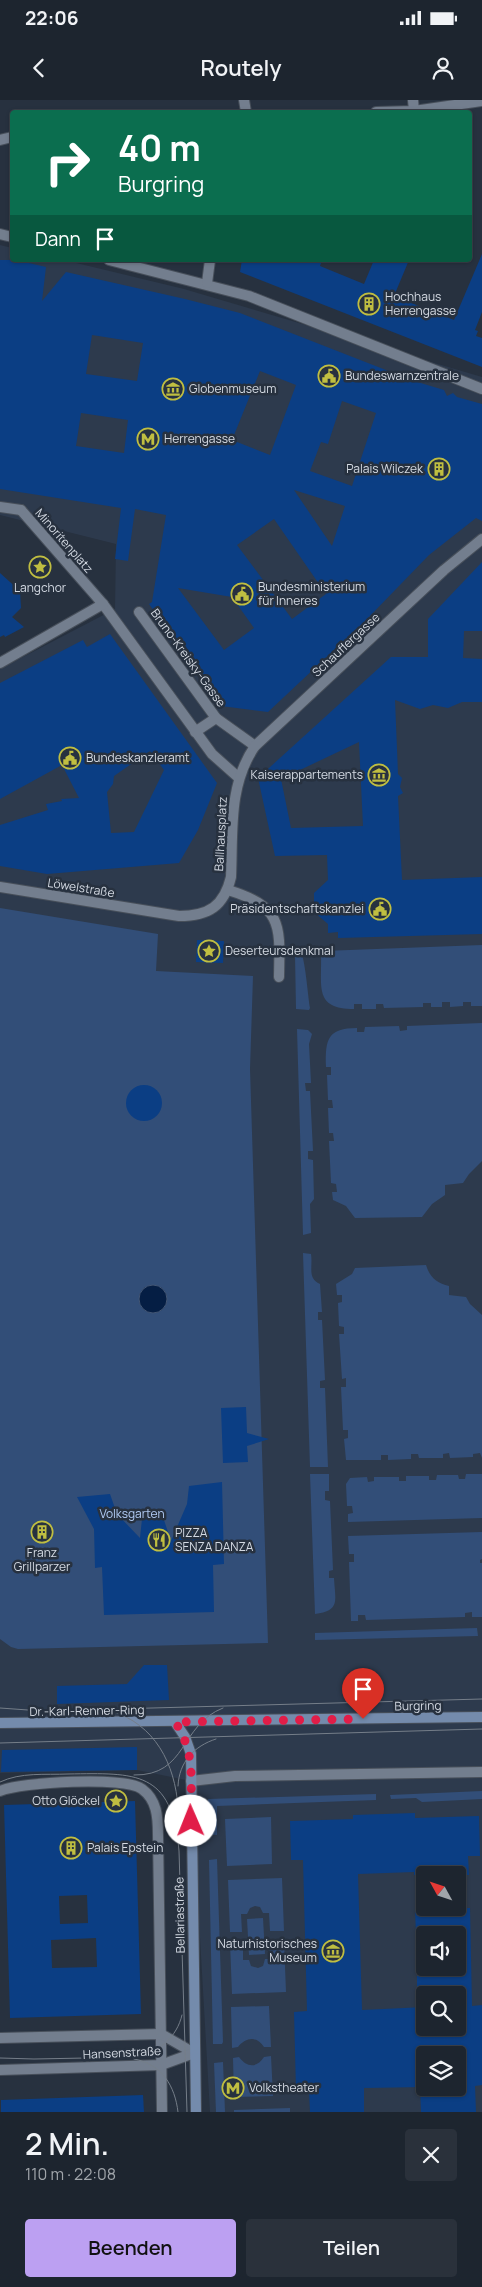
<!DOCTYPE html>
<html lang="de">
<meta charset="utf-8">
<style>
:root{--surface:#1d252f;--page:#2a313b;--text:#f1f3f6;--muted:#a0a5aa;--line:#3b424b;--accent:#bca0f2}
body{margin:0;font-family:Manrope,sans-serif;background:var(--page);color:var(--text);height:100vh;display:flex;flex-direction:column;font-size:19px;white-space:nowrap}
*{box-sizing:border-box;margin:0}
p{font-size:16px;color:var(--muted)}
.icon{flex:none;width:28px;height:28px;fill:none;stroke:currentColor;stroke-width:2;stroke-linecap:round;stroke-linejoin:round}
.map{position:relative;height:2012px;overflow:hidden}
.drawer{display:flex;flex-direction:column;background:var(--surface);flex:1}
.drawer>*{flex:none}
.guide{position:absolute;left:10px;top:10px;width:462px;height:152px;border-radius:5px;box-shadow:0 1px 4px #0004,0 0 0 1px var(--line);background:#0b6e4f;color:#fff;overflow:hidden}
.needle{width:32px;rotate:310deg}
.fabs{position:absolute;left:416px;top:1766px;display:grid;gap:10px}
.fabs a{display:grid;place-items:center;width:50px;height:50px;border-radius:5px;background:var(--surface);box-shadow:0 1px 4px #0004,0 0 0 1px var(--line);font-size:25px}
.pin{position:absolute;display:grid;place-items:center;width:42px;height:42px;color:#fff;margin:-51px -21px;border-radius:50% 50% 50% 0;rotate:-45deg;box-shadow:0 0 5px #0007}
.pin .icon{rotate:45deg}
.me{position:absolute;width:55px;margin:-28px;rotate:359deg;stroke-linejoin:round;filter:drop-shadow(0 0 4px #0008)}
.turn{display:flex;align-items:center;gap:18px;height:105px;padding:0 25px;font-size:22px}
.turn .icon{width:65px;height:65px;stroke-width:2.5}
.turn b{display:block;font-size:35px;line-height:42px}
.then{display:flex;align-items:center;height:48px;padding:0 25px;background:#0003;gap:10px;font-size:19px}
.round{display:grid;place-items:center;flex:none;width:52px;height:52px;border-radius:5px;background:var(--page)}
.summary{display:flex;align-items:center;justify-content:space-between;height:85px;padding:0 25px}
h1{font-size:30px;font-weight:600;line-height:38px}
.action{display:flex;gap:10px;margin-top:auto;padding:10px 25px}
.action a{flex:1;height:58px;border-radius:5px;background:var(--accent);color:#111;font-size:20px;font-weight:600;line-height:58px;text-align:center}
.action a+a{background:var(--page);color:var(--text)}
.status{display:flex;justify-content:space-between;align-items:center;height:35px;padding:0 25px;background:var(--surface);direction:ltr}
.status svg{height:14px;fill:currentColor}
header{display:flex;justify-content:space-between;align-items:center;height:65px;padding:0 25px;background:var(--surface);font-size:22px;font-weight:600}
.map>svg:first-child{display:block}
</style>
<div class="status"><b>22:06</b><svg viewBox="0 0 49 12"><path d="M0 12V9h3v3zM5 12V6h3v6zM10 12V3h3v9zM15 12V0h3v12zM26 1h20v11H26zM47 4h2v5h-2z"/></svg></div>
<header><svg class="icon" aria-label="back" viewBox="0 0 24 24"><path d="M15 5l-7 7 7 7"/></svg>Routely<svg class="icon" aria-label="person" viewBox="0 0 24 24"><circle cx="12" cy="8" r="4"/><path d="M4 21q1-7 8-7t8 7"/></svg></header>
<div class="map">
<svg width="482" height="2012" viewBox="0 0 482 2012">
<rect width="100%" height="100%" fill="#27313f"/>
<path fill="#2d3a4d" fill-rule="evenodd" d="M0,145l12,3v12h52l120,29 298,88v1735h-272l-19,-331 -54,-11 -137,3v-1104l115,-60 1,-65 -116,-29zM425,1775h33v33h-33zM425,1835h33v33h-33zM425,1895h33v33h-33zM425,1955h33v33h-33z"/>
<g fill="#324e78">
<polygon points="0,808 158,834 156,871 253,876 250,969 268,1543 18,1549 11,1547 0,1539"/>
<path d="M482,845v61h-11v-4h-8v4l-13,1v-5h-8v5h-11v-4h-8v4l-39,1 -1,-4h-7v5h-14v-5h-8v5c-40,0 -32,-22 -33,-53l2,-5z"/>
<path d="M300,851c5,4 8,46 10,57l-1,2 -13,-1 -1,-54z"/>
<path d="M482,923v138l-13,13 -6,9 -18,2v10l-13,9 -10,13 -67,1 -9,-12 -13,-6 -1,-8h5l-1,-8 -5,-1 -2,-42h5l-1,-8h-4l-1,-25h5l-1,-8h-4l-1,-25h4v-8h-5c-1,-28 2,-39 31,-39v4h7l1,-5 34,-1 1,5 7,-1v-4z"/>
<polygon points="297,929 308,930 312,934 309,944 311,983 305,983 306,991 310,991 313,1051 308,1051 308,1059 313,1060 314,1099 310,1104 311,1133 303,1135"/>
<path d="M303,1153l8,1c2,13 -4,24 9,30l2,28h-4v8h4l3,60 -5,1v7h5l3,79h-18z"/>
<path d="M426,1165c4,13 11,18 23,21v9l17,2 4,7 12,11v143l-2,-5 -7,1v3l-23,1 -1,-5 -6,1v4h-24l-1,-4h-7v5l-23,1v-5h-7v5h-35l-2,-21 4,-1v-8h-5l-2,-43h5v-9l-4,1 -3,-45h5v-7l-5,-1 -1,-23 4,-1v-7h-5l-1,-11 16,-10 3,-6z"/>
<path d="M310,1374h19v17h-4v9l5,1 3,69 -4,1v7h5c1,22 7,33 -19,36z"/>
<polygon points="466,1374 482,1374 482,1418 348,1422 348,1414 353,1413 352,1406 347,1406 346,1384 350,1378 367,1377 368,1382 374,1381 374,1377 399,1377 399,1381 406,1381 406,1376 429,1376 429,1380 436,1380 437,1375 458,1375 459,1379 465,1379"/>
<polygon points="482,1432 482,1459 480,1460 480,1463 482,1463 482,1517 472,1517 472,1512 465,1513 465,1517 366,1520 365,1515 358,1515 358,1521 351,1521 349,1462 354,1462 354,1454 349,1454 348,1436"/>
<polygon points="477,1528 478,1536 315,1540 315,1533"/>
<polygon points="482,1691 482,1699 422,1702 416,1698 391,1699 390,1695"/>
<polygon points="376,1694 376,1700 217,1706 217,1735 207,1734 208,1699"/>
<polygon points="271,1717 272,1764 227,1766 225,1719"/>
<polygon points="217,1759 223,1942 222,1944 213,1944 209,1760"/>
<polygon points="282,1778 284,1831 270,1831 269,1813 263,1813 260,1807 255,1806 250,1808 247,1814 241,1814 242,1832 230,1832 228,1780"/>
<polygon points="263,1818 265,1854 249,1855 247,1819"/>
<polygon points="269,1841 284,1841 286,1892 232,1894 230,1843 243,1843 243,1860 249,1860 251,1866 258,1868 263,1866 265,1859 270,1859"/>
<path d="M269,1906l2,41h-7c-7,-11 -18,-10 -26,0l-6,1 -1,-41z"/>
<path d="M271,1956l2,40 -39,1 -1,-39 6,-1c8,11 18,11 25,0z"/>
<polygon points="223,1962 225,2012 216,2012 214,1963"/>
<polygon points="290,2008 290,2012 234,2012 234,2010"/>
</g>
<circle fill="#051e44" stroke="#435674" cx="153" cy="1199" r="14"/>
<g fill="#0b3e84" fill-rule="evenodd">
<polygon points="482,154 482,212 475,230 478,231 476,236 482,238 482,267 240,172 242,160 322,160 320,166 364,184 374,160 409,160 394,196 454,220"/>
<path d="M0,160h16l30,7 -4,34 24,-29 119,27 55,14 174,68 30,9 3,6 6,-3 4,4 25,7v117l-6,-3 -47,37 -62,64 -99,93 -47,-6 -72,-102 3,-2 14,-87 -31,-6 -7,52 -13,-2 6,-51 -121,-19zM92,235l51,8 -6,38 -51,-7zM260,271l36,14 -26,70 -38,-15zM342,301l34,12 -24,73 -42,-15 11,-29 7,2zM81,313l47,7 -4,33 -48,-7zM294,390l51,16 -13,40zM274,419l52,75 -34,25 -55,-74zM178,488l54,9 22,31 -30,22z"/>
<path d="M482,462v69h-18l-1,27 19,1v43h-20l-14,6 -15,-3 -13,4 -25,-9 3,74 4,4 -2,9 3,6 -5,3 4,84 80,-3v57l-144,4v-6l-10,1v-9l-14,-12v-19l14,-13 -1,-25 -52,1 -17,-78 133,-121h37v-38zM359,642l4,84 -72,2 -10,-49z"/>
<polygon points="0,473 20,491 21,508 12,517 24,527 5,537 4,535 0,537"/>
<path d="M110,534l107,149 -19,47 -19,33 -132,11 -47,-8v-41l48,-15 -2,-6 16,-3 -1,-2 18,-1 -17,-33 -62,34v-116l83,-43 4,7zM150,651l14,19 -30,62 -23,1 -4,-41 6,-8 1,-8z"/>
<polygon points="197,840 224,841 223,863 196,862"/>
<circle cx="144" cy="1003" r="18"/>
<polygon points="246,1307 247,1333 269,1339 247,1346 248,1362 223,1363 221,1308"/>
<polygon points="222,1382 224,1464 213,1465 214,1512 104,1515 102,1467 95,1468 94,1429 77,1397 110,1394 117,1414 140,1438 142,1419 163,1417 171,1441 187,1404 189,1386"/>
<polygon points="144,1565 167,1565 169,1600 57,1604 57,1586 127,1584"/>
<polygon points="137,1647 137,1670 1,1672 2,1650"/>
<path d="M135,1701l6,213 -131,4 -6,-213zM87,1795l1,28 -28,1 -1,-28zM96,1838l1,29 -45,1 -1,-28z"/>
<polygon points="415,1713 415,1718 479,1716 480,1756 468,1756 469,1775 414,1775 414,1772 358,1774 362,1910 425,1907 425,1928 458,1928 458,1895 417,1895 417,1868 458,1868 458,1835 416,1835 415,1808 470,1808 472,1906 482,1905 482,1985 475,1986 476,2012 421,2012 420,1988 458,1988 458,1955 425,1955 425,1987 364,1988 364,2012 310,2012 309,1990 296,1990 294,1912 307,1911 303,1760 291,1760 290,1721 353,1719 353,1715"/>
<polygon points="143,1995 144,2012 1,2012 1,2000"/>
</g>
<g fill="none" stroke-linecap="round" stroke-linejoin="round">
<g stroke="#474f5a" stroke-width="12">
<g id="pedestrian">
<polyline points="244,0 246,12"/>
<polyline points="413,0 414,11"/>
<polyline points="376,12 414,11 482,1"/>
<polyline points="103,504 212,654 239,678"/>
<polyline points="139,512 216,618 255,646"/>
<polyline points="0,563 103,504 21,410"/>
<polyline points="195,632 216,618"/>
</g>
</g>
<g stroke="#474f5a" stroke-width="12">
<g id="minor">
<polyline points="0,40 12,37"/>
<polyline points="0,134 12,137"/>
<polyline points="109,160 249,196 482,289"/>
<polyline points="207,183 210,160"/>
<polyline points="0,407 21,410"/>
<path d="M0,787l179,29c30,0 45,-10 52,-39 2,-45 -3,-92 24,-131l189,-176 38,-31"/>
<path d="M228,790c55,17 52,35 51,87"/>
<polyline points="191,1681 235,1676 482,1672"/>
<path d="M0,1691c21,-9 125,-15 142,-2 15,11 16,28 16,46l4,277"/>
<polyline points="0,1938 161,1934 194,1953"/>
</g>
</g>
<g stroke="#474f5a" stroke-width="12">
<polyline id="tertiary" points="0,1970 161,1965 194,1953"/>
</g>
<g stroke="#474f5a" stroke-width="12">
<g id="secondary">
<polyline points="175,1622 185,1637 191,1654 196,2012"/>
<polyline points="0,1623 482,1617"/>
</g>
</g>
<use href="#pedestrian" stroke="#737e8e" stroke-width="10"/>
<use href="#minor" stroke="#737e8e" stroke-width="10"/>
<use href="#tertiary" stroke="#737e8e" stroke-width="10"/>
<use href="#secondary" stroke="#748bac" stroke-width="10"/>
<g stroke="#757e89" stroke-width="1">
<polyline points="0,1608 42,1611 482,1599"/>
<path d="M111,1611c44,13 64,53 67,96"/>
<polyline points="0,1643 482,1629"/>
<path d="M134,1675c54,1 45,-50 89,-67"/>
<path d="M0,1682c21,-10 45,-7 68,-8 68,-1 104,-4 111,77l8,261"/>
<path d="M178,1686c1,-24 16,-40 38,-47"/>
<path d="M0,1958l34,1 104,-2c21,-5 39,-20 44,-42"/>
<path d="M134,1959c28,5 41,27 44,53"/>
</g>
</g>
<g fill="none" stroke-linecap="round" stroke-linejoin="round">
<path stroke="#e11d48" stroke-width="9" stroke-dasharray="0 16.2" d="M191,1721c-1,-37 6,-67 -16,-99l188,-3"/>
</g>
<defs>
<g id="building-ring" transform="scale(1.125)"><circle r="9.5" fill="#27313f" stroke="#c0be41" stroke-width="1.5"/><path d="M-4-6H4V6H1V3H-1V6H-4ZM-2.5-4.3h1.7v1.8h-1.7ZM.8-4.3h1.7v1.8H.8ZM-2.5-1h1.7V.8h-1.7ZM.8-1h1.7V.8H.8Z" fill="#c0be41"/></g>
<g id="civic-ring" transform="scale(1.125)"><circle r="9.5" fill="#27313f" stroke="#c0be41" stroke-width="1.5"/><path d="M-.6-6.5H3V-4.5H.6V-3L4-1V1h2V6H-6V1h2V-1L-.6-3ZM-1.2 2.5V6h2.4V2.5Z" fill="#c0be41"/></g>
<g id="museum-ring" transform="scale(1.125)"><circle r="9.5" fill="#27313f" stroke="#c0be41" stroke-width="1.5"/><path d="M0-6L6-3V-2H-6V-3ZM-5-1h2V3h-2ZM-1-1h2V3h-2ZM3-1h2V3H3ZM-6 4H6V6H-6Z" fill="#c0be41"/></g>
<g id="metro-ring" transform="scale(1.125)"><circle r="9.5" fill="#27313f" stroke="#c0be41" stroke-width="1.5"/><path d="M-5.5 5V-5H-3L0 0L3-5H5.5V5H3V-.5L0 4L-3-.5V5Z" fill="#c0be41"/></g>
<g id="sight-ring" transform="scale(1.125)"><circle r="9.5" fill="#27313f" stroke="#c0be41" stroke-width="1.5"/><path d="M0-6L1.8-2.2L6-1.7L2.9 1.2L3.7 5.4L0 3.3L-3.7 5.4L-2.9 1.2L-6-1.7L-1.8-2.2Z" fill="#c0be41"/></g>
<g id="restaurant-ring" transform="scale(1.125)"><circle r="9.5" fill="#27313f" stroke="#c0be41" stroke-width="1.5"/><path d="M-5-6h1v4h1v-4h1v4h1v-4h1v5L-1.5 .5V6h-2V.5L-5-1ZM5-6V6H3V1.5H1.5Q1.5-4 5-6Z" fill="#c0be41"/></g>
</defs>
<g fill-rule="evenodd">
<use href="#building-ring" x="369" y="204"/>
<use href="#civic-ring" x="329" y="276"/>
<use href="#museum-ring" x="173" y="289"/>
<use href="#metro-ring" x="148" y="339"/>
<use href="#building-ring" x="439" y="369"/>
<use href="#sight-ring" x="40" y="467"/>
<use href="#civic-ring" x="242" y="494"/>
<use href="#civic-ring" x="70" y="658"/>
<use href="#museum-ring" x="379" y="675"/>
<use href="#civic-ring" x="380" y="809"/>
<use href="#sight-ring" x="209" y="851"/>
<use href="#building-ring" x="42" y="1432"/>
<use href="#restaurant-ring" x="159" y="1440"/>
<use href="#sight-ring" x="116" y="1701"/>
<use href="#building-ring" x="71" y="1748"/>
<use href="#museum-ring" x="333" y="1851"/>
<use href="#metro-ring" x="233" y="1988"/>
</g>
<g text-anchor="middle" stroke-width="5" stroke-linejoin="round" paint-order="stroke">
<g font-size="12" fill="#d4dae3" stroke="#27313f" text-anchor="start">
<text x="385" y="201">Hochhaus<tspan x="385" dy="14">Herrengasse</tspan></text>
<text x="345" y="280">Bundeswarnzentrale</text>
<text x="189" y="293">Globenmuseum</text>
<text x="164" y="343">Herrengasse</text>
<text x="423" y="373" text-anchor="end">Palais Wilczek</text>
<text x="258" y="491">Bundesministerium<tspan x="258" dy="14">für Inneres</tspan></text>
<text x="40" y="492" text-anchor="middle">Langchor</text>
<text x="86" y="662">Bundeskanzleramt</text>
<text x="363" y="679" text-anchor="end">Kaiserappartements</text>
<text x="364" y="813" text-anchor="end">Präsidentschaftskanzlei</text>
<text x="225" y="855">Deserteursdenkmal</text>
<text x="175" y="1437">PIZZA<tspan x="175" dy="14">SENZA DANZA</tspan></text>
<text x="42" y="1457" text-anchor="middle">Franz<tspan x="42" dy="14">Grillparzer</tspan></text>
<text x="100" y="1705" text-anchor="end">Otto Glöckel</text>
<text x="87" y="1752">Palais Epstein</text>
<text x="317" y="1848" text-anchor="end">Naturhistorisches<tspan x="317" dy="14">Museum</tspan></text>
<text x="249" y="1992">Volkstheater</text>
</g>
<g font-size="12" fill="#d4dae3" stroke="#27313f">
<text transform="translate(64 441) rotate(49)" y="4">Minoritenplatz</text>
<text transform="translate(346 545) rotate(-43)" y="4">Schauflergasse</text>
<text transform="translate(188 558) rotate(54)" y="4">Bruno-Kreisky-Gasse</text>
<text transform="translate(221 734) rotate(-87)" y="4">Ballhausplatz</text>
<text transform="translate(81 788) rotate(9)" y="4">Löwelstraße</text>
<text transform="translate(418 1606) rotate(-1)" y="4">Burgring</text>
<text transform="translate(87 1611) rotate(-1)" y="4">Dr.-Karl-Renner-Ring</text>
<text transform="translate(180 1815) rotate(-91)" y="4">Bellariastraße</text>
<text transform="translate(122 1953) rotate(-3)" y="4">Hansenstraße</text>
</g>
<g font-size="12" fill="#b0caf3" stroke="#27313f">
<text x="132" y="1418">Volksgarten</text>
</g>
</g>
</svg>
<div class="fabs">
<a><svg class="needle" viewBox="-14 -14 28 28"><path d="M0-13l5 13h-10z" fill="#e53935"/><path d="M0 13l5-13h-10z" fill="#a0a5aa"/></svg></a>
<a><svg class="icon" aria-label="sound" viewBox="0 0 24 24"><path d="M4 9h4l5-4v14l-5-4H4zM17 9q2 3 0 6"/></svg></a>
<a><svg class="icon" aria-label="search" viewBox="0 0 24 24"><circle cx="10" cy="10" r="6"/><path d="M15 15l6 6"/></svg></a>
<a><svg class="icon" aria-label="layers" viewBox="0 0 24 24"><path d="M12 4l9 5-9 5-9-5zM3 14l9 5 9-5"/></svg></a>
</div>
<div class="pin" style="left:363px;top:1619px;background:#d93025"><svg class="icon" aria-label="arrive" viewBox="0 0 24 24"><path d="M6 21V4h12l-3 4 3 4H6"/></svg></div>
<svg class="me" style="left:191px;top:1721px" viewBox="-20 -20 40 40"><circle r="19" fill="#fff"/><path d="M0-13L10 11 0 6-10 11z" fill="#e11d48"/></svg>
<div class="guide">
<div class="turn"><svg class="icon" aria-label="right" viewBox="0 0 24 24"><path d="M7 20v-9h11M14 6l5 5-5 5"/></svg><div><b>40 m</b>Burgring</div></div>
<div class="then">Dann<svg class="icon" aria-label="arrive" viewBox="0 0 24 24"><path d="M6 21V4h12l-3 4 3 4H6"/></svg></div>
</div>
</div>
<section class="drawer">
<div class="summary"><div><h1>2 Min.</h1><p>110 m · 22:08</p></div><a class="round"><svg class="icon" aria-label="close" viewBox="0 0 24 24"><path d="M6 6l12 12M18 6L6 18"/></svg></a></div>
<div class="action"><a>Beenden</a><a>Teilen</a></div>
</section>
